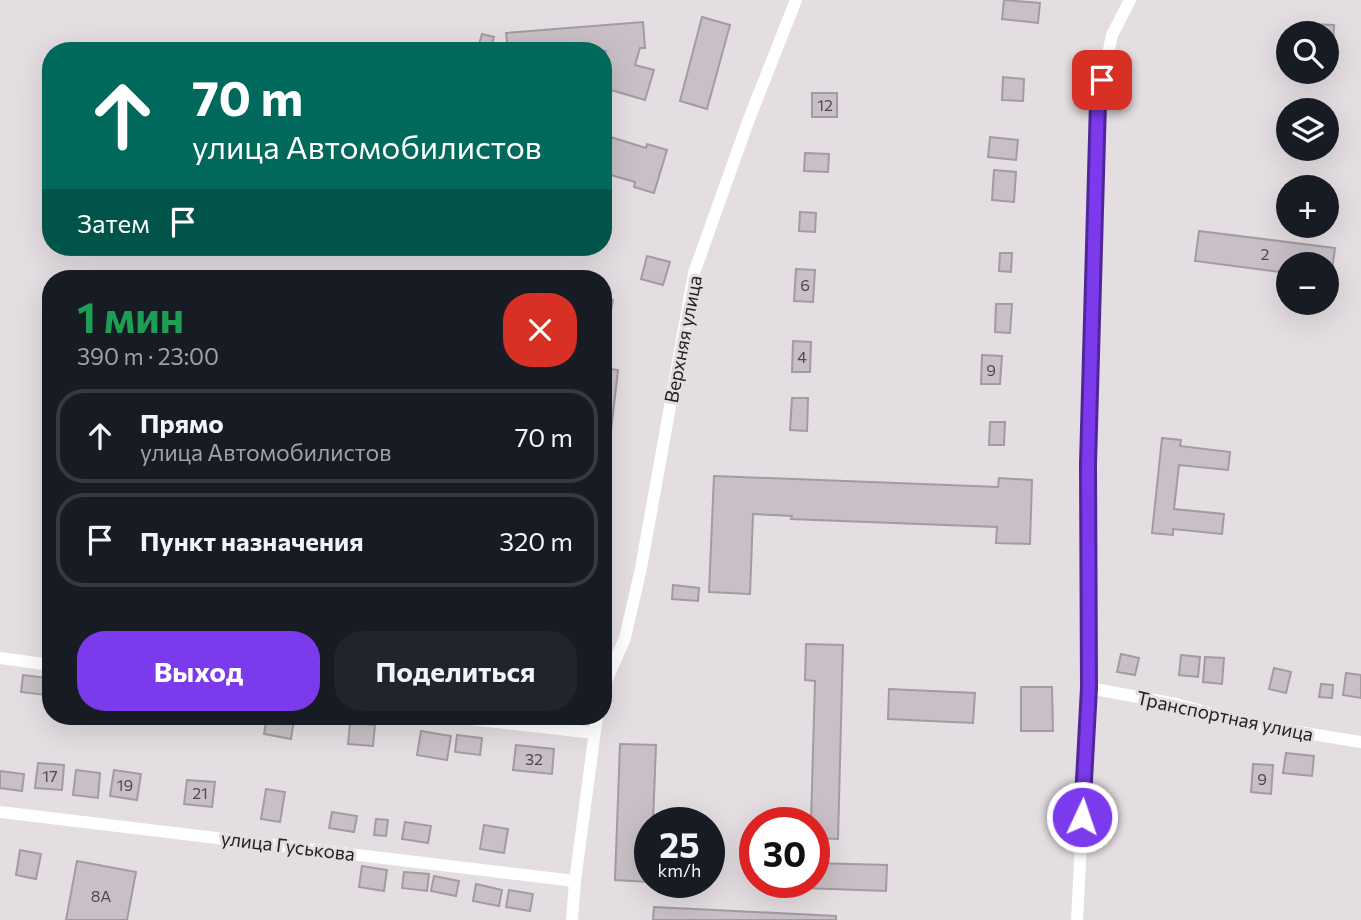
<!DOCTYPE html>
<html lang="ru">
<meta charset="utf-8">
<style>
:root{--surface:#171b24;--page:#20242c;--text:#f1f3f6;--muted:#9ea1a6;--line:#363941;--accent:#7c3aed}
body{margin:0;font-family:Commissioner,sans-serif;background:var(--page);color:var(--text);height:100vh;display:flex;flex-direction:column;font-size:26px;white-space:nowrap}
*{box-sizing:border-box;margin:0}
p{font-size:23px;color:var(--muted)}
.icon{flex:none;width:38px;height:38px;fill:none;stroke:currentColor;stroke-width:2;stroke-linecap:round;stroke-linejoin:round}
.map{position:relative;flex:1;overflow:hidden}
.drawer{position:absolute;left:42px;top:270px;width:570px;height:455px;display:flex;flex-direction:column;background:var(--surface);border-radius:28px;box-shadow:0 7px 28px #0002}
.drawer>*{flex:none}
.banner{position:absolute;left:42px;top:42px;width:570px;height:214px;border-radius:28px;box-shadow:0 7px 28px #0002;background:#00695c;color:#fff;overflow:hidden}
.fabs{position:absolute;left:1276px;top:21px;display:grid;gap:14px}
.fabs a{display:grid;place-items:center;width:63px;height:63px;border-radius:50%;background:var(--surface);box-shadow:0 7px 28px #0002;font-size:35px}
.speed{position:absolute;left:634px;top:807px;display:flex;gap:14px;font-size:35px;font-weight:700;text-align:center}
.speed>*{display:grid;place-content:center;width:91px;height:91px;border-radius:50%;background:var(--surface);box-shadow:0 7px 28px #0002;line-height:1}
.speed small{font-size:18px;font-weight:400}
.speed .limit{border:10px solid #d22;background:#fff;color:#111}
.pin{position:absolute;display:grid;place-items:center;width:60px;height:60px;color:#fff;margin:-30px;border-radius:14px;box-shadow:0 4px 10px #0006}
.me{position:absolute;width:77px;margin:-38px;rotate:3deg;stroke-linejoin:round;filter:drop-shadow(0 0 5px #0008)}
.turn{display:flex;align-items:center;gap:24px;height:147px;padding:0 35px;font-size:32px}
.turn .icon{width:91px;height:91px;stroke-width:2.5}
.turn b{display:block;font-size:49px;line-height:60px}
.then{display:flex;align-items:center;height:66px;padding:0 35px;background:#0003;gap:14px;font-size:26px}
.round{display:grid;place-items:center;flex:none;width:74px;height:74px;border-radius:28px;background:var(--page)}
.summary{display:flex;align-items:center;justify-content:space-between;height:119px;padding:0 35px}
h1{font-size:42px;font-weight:700;line-height:52px;color:#1e9e55}
.action{display:flex;gap:14px;margin-top:auto;padding:14px 35px}
.action a{flex:1;height:80px;border-radius:28px;background:var(--accent);color:#fff;font-size:28px;font-weight:700;line-height:80px;text-align:center}
.action a+a{background:var(--page);color:var(--text)}
ul{padding:0;list-style:none}
li{display:flex;align-items:center;gap:21px;height:94px;margin:0 14px 10px;padding:0 21px;border:4px solid var(--line);border-radius:28px}
li div{flex:1}
li b{display:block;font-size:26px}
li em{font-style:normal}
.map>svg:first-child{display:block}
</style>
<div class="map">
<svg width="1361" height="920" viewBox="0 0 1361 920">
<rect width="100%" height="100%" fill="#e4dde2"/>
<g fill="#c8c0c6" stroke="#a29ba0" stroke-width="2">
<polygon points="1004,0 1040,3 1038,23 1002,19"/>
<polygon points="702,17 730,25 707,109 680,101"/>
<polygon points="643,22 645,48 640,48 635,65 654,70 645,100 604,88 604,58 606,51 508,51 506,33"/>
<polygon points="1308,24 1334,25 1333,47 1326,47 1326,33 1308,33"/>
<polygon points="482,34 494,37 489,51 477,51"/>
<polygon points="1003,77 1024,79 1023,101 1002,100"/>
<rect x="812" y="93" width="25" height="24"/>
<polygon points="604,135 646,148 647,144 667,150 654,193 634,187 635,182 604,173"/>
<polygon points="990,137 1018,140 1016,160 988,157"/>
<polygon points="805,153 829,154 828,172 804,171"/>
<polygon points="994,170 1016,172 1014,202 992,200"/>
<polygon points="800,212 816,213 815,232 799,231"/>
<polygon points="1199,231 1335,248 1331,278 1326,277 1326,264 1288,264 1288,273 1195,261"/>
<polygon points="1000,253 1012,253 1011,272 999,271"/>
<polygon points="647,256 670,262 663,285 641,279"/>
<polygon points="796,269 815,270 813,302 794,301"/>
<polygon points="604,298 613,300 608,327 604,327"/>
<polygon points="996,304 1012,304 1010,333 995,332"/>
<polygon points="793,341 811,342 810,372 792,372"/>
<polygon points="982,355 1002,356 1000,384 981,384"/>
<polygon points="604,368 618,370 611,431 604,430"/>
<polygon points="792,398 808,398 807,431 790,430"/>
<polygon points="990,422 1005,422 1004,445 989,445"/>
<polygon points="1162,438 1181,440 1180,446 1230,452 1228,470 1179,465 1174,509 1224,514 1222,534 1173,529 1173,535 1152,533"/>
<polygon points="714,476 998,487 999,478 1032,480 1030,544 996,543 997,527 791,519 792,516 753,514 750,594 709,592"/>
<polygon points="673,585 699,588 698,601 672,599"/>
<polygon points="806,644 843,645 838,839 814,838 814,822 811,822 815,681 805,680"/>
<polygon points="1121,654 1139,658 1135,675 1117,672"/>
<polygon points="1181,655 1200,657 1198,677 1179,675"/>
<polygon points="1205,657 1224,658 1222,684 1203,682"/>
<polygon points="1274,668 1291,672 1286,693 1269,689"/>
<polygon points="1346,673 1361,675 1361,698 1343,695"/>
<polygon points="23,675 47,678 45,695 21,692"/>
<polygon points="1321,684 1333,685 1332,698 1319,697"/>
<polygon points="1021,687 1052,687 1053,731 1021,731"/>
<polygon points="889,689 975,693 973,723 888,719"/>
<polygon points="128,716 165,716 164,722"/>
<polygon points="179,716 201,716 200,723 178,719"/>
<polygon points="267,716 294,719 291,739 264,734"/>
<polygon points="350,723 375,725 373,746 348,744"/>
<polygon points="421,731 451,736 447,760 417,755"/>
<polygon points="457,735 482,738 480,755 455,752"/>
<polygon points="620,744 656,745 653,822 649,822 649,882 615,880"/>
<polygon points="516,745 554,749 552,774 513,770"/>
<polygon points="1286,753 1314,756 1312,776 1283,773"/>
<polygon points="38,763 64,765 62,790 35,788"/>
<polygon points="1253,764 1273,765 1271,794 1251,792"/>
<polygon points="76,770 100,773 98,798 73,795"/>
<polygon points="114,770 141,774 137,800 110,796"/>
<polygon points="0,771 24,774 22,791 0,788"/>
<polygon points="187,780 215,782 212,807 184,804"/>
<polygon points="266,789 285,792 280,822 261,819"/>
<polygon points="332,812 357,816 354,832 329,828"/>
<polygon points="376,819 388,820 386,836 374,835"/>
<polygon points="405,822 431,826 428,843 402,839"/>
<polygon points="484,825 508,829 504,853 480,849"/>
<polygon points="20,850 41,854 36,879 16,875"/>
<polygon points="77,861 136,872 127,920 66,920"/>
<polygon points="814,863 887,865 886,891 804,888 805,882 814,882"/>
<polygon points="362,866 387,870 384,891 359,887"/>
<polygon points="404,872 429,874 427,891 402,888"/>
<polygon points="434,876 459,881 456,896 431,891"/>
<polygon points="476,884 502,890 499,906 473,901"/>
<polygon points="509,890 533,894 530,911 506,907"/>
<polygon points="654,907 836,916 836,920 653,920"/>
</g>
<g fill="none" stroke-linecap="round" stroke-linejoin="round">
<g stroke="#fff" stroke-width="12">
<polyline points="0,658 51,665"/>
<polyline points="604,686 625,638 641,568 694,273 749,119 796,0"/>
<polyline points="1089,688 1176,704 1250,724 1361,742"/>
<polyline points="443,716 594,733"/>
<polyline points="0,812 575,881"/>
<polyline points="572,920 575,881 597,716"/>
<polyline points="1077,920 1089,688 1088,464 1098,102 1112,35 1130,0"/>
</g>
</g>
<g fill="none" stroke-linecap="round" stroke-linejoin="round">
<g stroke="#51269a" stroke-width="18">
<polyline id="route" points="1082,817 1089,688 1088,464 1098,102 1102,80"/>
</g>
<use href="#route" stroke="#7c3aed" stroke-width="12"/>
</g>
<g text-anchor="middle" stroke-width="6" stroke-linejoin="round" paint-order="stroke">
<g font-size="16" fill="#4d4a4c">
<text x="825" y="111">12</text>
<text x="1265" y="260">2</text>
<text x="805" y="291">6</text>
<text x="802" y="363">4</text>
<text x="991" y="376">9</text>
<text x="534" y="765">32</text>
<text x="50" y="782">17</text>
<text x="1262" y="785">9</text>
<text x="125" y="791">19</text>
<text x="200" y="799">21</text>
<text x="101" y="902">8А</text>
</g>
<g font-size="19" fill="#242223" stroke="#e4dde2">
<text transform="translate(683 339) rotate(-79)" y="7">Верхняя улица</text>
<text transform="translate(1225 716) rotate(12)" y="7">Транспортная улица</text>
<text transform="translate(288 846) rotate(7)" y="7">улица Гуськова</text>
</g>
</g>
</svg>
<div class="fabs">
<a><svg class="icon" aria-label="search" viewBox="0 0 24 24"><circle cx="10" cy="10" r="6"/><path d="M15 15l6 6"/></svg></a>
<a><svg class="icon" aria-label="layers" viewBox="0 0 24 24"><path d="M12 4l9 5-9 5-9-5zM3 14l9 5 9-5"/></svg></a>
<a>+</a>
<a>−</a>
</div>
<div class="speed"><div>25<small>km/h</small></div><div class="limit">30</div></div>
<div class="pin" style="left:1102px;top:80px;background:#d93025"><svg class="icon" aria-label="arrive" viewBox="0 0 24 24"><path d="M6 21V4h12l-3 4 3 4H6"/></svg></div>
<svg class="me" style="left:1082px;top:817px" viewBox="-20 -20 40 40"><circle r="17" fill="#7c3aed" stroke="#fff" stroke-width="3"/><path d="M0-11L8 9 0 5-8 9z" fill="#fff"/></svg>
<div class="banner">
<div class="turn"><svg class="icon" aria-label="ahead" viewBox="0 0 24 24"><path d="M12 20V5M6 11l6-6 6 6"/></svg><div><b>70 m</b>улица Автомобилистов</div></div>
<div class="then">Затем<svg class="icon" aria-label="arrive" viewBox="0 0 24 24"><path d="M6 21V4h12l-3 4 3 4H6"/></svg></div>
</div>
<section class="drawer">
<div class="summary"><div><h1>1 мин</h1><p>390 m · 23:00</p></div><a class="round" style="background:#d93025;color:#fff"><svg class="icon" aria-label="close" viewBox="0 0 24 24"><path d="M6 6l12 12M18 6L6 18"/></svg></a></div>
<ul>
<li><svg class="icon" aria-label="ahead" viewBox="0 0 24 24"><path d="M12 20V5M6 11l6-6 6 6"/></svg><div><b>Прямо</b><p>улица Автомобилистов</p></div><em>70 m</em></li>
<li><svg class="icon" aria-label="arrive" viewBox="0 0 24 24"><path d="M6 21V4h12l-3 4 3 4H6"/></svg><div><b>Пункт назначения</b></div><em>320 m</em></li>
</ul>
<div class="action"><a>Выход</a><a>Поделиться</a></div>
</section>
</div>
